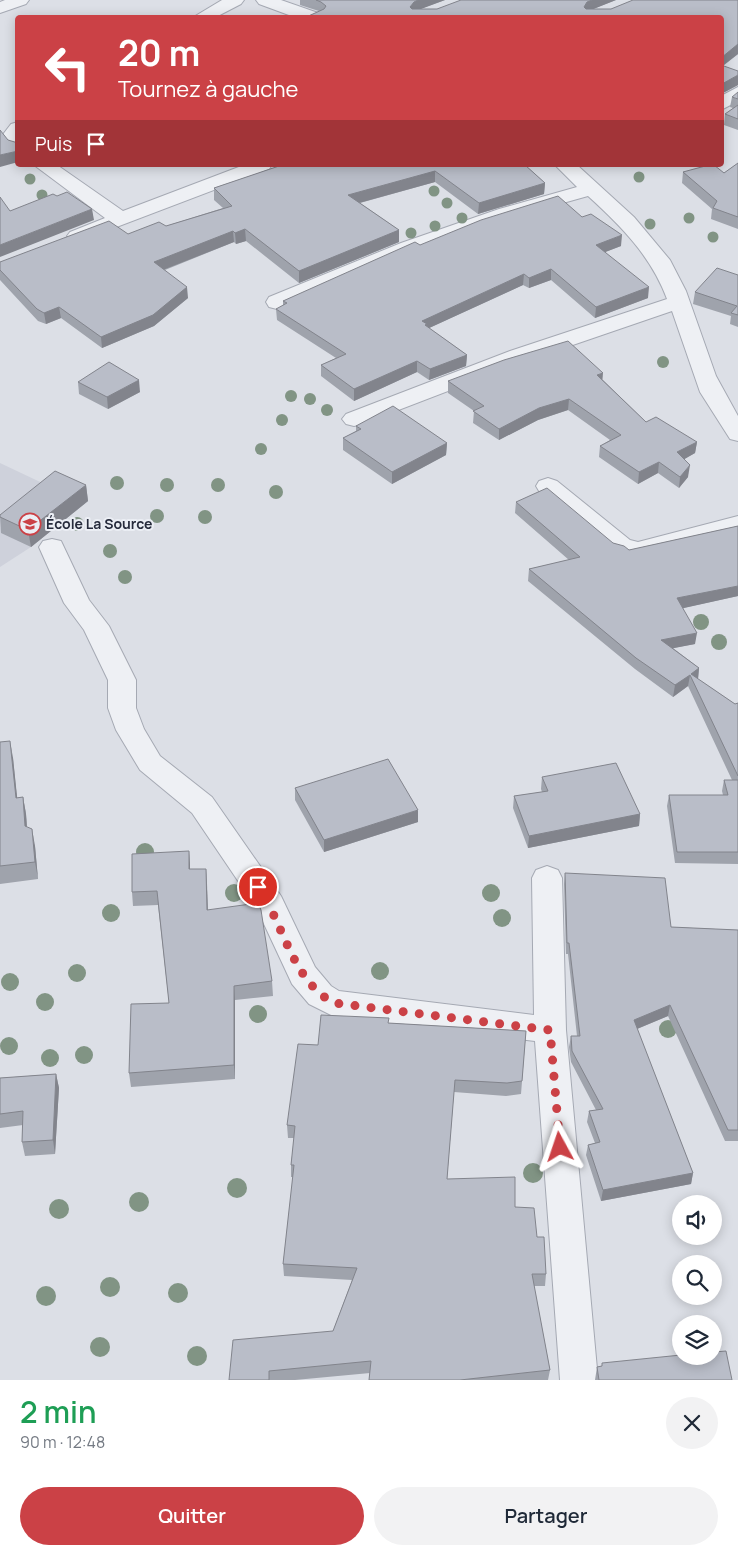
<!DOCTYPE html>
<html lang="fr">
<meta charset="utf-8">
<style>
:root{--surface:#fff;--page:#f2f2f3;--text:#1f2937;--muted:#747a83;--accent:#cb4146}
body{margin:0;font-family:Manrope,sans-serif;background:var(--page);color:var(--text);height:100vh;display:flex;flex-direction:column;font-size:19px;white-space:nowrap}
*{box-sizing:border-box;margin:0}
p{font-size:16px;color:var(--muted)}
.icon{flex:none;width:28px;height:28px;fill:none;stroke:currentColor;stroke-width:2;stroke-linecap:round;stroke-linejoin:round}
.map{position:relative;height:1380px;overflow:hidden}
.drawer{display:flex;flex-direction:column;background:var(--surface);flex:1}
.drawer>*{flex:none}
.top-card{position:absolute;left:15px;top:15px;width:709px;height:152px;border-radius:5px;box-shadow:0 2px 12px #0003;background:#cb4146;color:#fff;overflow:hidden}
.controls{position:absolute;left:672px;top:1195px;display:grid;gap:10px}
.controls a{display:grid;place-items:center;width:50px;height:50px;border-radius:50%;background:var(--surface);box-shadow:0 2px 12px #0003;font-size:25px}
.pin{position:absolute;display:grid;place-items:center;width:42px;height:42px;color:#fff;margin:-21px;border:2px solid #fff;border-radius:50%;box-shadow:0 1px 5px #0007}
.me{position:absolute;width:55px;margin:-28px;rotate:355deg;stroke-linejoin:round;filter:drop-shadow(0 0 4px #0008)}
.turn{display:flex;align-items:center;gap:18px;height:105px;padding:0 20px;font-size:22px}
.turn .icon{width:65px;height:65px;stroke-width:2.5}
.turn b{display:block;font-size:35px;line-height:42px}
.then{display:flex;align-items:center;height:48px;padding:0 20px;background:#0003;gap:10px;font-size:19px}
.round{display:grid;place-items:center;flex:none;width:52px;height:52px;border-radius:26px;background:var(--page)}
.overview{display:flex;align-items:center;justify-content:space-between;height:85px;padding:0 20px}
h1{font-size:30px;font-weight:600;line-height:38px;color:#1e9e55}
.primary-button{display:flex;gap:10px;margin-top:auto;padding:10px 20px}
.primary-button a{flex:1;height:58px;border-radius:30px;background:var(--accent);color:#fff;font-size:20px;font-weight:600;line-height:58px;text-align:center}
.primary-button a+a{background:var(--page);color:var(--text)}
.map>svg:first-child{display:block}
</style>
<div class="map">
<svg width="738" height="1380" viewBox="0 0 738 1380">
<rect width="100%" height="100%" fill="#dcdfe6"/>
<polygon fill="#ced1db" points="0,463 55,489 58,488 88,501 31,547 0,567"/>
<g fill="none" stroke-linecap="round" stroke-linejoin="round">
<g stroke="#a5a9b3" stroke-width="2">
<g id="minor">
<polygon points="5,0 29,0 26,4 0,13 0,2"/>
<polygon points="222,0 244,0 241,4 214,18 192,18"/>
<polygon points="256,0 281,0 321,14 323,18 297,18 259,4"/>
<polygon points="738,87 738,101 721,110 721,96"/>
<polygon points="18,122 18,152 11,150 1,137 11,124"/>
<polygon points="34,165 57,165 123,211 244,165 272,165 269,169 77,242 70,240 67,236 70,232 105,218"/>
<path d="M555,165h22l57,52 36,43 16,31 30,85 22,40v25l-8,-2 -30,-47 -28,-81 -146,50 -164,63 -8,2 -8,-2 -4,-5 4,-5 164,-63 157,-52c-16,-43 -46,-73 -79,-103l-75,21 -98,34 -130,56 -8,2 -8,-2 -3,-5 3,-5 132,-54 98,-34 78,-22z"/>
<polygon points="548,478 557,481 630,540 638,542 738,516 738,532 638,558 622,555 613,553 539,491 536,486 539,481"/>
<polygon points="52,539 61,541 89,600 109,626 136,680 136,708 144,729 160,756 212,797 281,896 315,967 331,986 339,991 534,1015 532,878 536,870 547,866 558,870 562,878 566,1030 598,1380 560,1380 535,1041 333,1016 309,1004 292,984 257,909 192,813 140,770 116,730 108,708 108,680 84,630 64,603 39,547 43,541"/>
</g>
</g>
<use href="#minor" fill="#eef0f4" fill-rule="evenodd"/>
</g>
<g fill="#819484">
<circle cx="639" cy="177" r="5.5"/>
<circle cx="30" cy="179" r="5.5"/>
<circle cx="434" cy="191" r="5.5"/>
<circle cx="42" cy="195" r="5.5"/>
<circle cx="447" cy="203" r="5.5"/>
<circle cx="462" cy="218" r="5.5"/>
<circle cx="689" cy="218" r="5.5"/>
<circle cx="650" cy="224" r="5.5"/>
<circle cx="435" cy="226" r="5.5"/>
<circle cx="411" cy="233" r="5.5"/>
<circle cx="713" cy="237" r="5.5"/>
<circle cx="663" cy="362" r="6"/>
<circle cx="291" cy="396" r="6"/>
<circle cx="310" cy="399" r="6"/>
<circle cx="327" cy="410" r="6"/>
<circle cx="282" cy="420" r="6"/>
<circle cx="261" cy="449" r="6"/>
<circle cx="117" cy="483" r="7"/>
<circle cx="167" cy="485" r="7"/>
<circle cx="218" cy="485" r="7"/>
<circle cx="276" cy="492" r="7"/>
<circle cx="157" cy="516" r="7"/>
<circle cx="205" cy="517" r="7"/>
<circle cx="77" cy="524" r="7"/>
<circle cx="110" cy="551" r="7"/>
<circle cx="125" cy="577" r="7"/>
<circle cx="701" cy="622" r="8"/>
<circle cx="719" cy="642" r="8"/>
<circle cx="145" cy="852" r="9"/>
<circle cx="234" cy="893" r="9"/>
<circle cx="491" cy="893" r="9"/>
<circle cx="111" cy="913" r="9"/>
<circle cx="502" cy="918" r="9"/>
<circle cx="380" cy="971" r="9"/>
<circle cx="77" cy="973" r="9"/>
<circle cx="10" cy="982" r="9"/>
<circle cx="45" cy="1002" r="9"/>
<circle cx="258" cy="1014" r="9"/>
<circle cx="668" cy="1029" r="9"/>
<circle cx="9" cy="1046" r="9"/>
<circle cx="84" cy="1055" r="9"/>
<circle cx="50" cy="1058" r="9"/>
<circle cx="533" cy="1173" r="10"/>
<circle cx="237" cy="1188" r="10"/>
<circle cx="139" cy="1202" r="10"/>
<circle cx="59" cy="1209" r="10"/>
<circle cx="110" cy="1287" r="10"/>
<circle cx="178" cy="1293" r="10"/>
<circle cx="46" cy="1296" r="10"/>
<circle cx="100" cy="1347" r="10"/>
<circle cx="197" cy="1356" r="10"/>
</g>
<g fill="#9fa3ac">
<polygon points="300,0 445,0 420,9 437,9 616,0 593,9 611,9 738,0 738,54 723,66 738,85 721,94 721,18 319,11 300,5"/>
<polygon points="732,97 738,99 738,130 724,125 725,114 733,108 730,107"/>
<polygon points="738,163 738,229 711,219 712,209 682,183 683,172 724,173"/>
<polygon points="282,165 525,165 545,183 544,194 478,214 435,182 360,203 399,230 399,242 299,283 246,241 236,244 234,242 165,270 188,298 154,326 102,348 61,318 46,324 38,321 0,280 0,262 128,234 166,226 223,208 214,200 214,188"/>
<polygon points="582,217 621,246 605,252 648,298 595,318 551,280 529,288 523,285 429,328 467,355 466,366 429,380 417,372 354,401 321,376 321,365 336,358 277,320 276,309 283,306 283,301 420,245"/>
<polygon points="738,275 738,327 730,324 731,316 693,304 695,292"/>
<polygon points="603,380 646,422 697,442 695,453 684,459 688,477 679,488 658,473 638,484 599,457 600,446 610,440 568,410 538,420 499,440 473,423 474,411 448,393 448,381"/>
<polygon points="78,382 140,392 108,409 79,394"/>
<polygon points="356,426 447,443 446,455 392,484 343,450 343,438 356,431"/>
<polygon points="86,485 88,501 31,547 1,533 0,515"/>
<polygon points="516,502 629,550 738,526 738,596 683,608 695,644 673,648 699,668 698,679 735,704 738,703 738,864 675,863 667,806 669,795 723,795 722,791 724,780 732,780 688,686 673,697 635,669 528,581 529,569 569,560 515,513"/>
<polygon points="0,742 13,758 17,798 23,797 26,814 27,827 35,846 38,879 0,884"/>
<polygon points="542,777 640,814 639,826 528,848 513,808 514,796 542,792 541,789"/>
<polygon points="295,788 418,822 324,852 295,800"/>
<polygon points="189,851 190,869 206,869 208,910 272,981 273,996 235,1000 235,1079 131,1087 129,1073 169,1003 158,905 133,906 132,892"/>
<polygon points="565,873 671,927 738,930 738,1141 725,1141 668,1016 637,1029 693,1173 691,1184 601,1201 586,1155 588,1145 595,1143 587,1122 589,1111 596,1110 571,1062 569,1047 571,1036 577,1036 568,954 566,954 564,884"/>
<polygon points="388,1023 526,1031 521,1094 506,1096 454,1092 447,1179 515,1207 537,1237 546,1274 545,1286 534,1286 550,1370 548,1380 369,1380 370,1373 295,1380 229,1380 333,1331 352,1280 284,1276 283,1264 293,1177 291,1177 291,1165 294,1138 288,1138 287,1125 318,1045"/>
<polygon points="56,1074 59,1088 55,1154 25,1156 22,1142 23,1125 0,1128 0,1078"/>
<polygon points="602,1366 732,1380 595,1380 597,1367"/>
</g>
<g fill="#82848c">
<polygon points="418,0 445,0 413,12 410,7 414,2"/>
<polygon points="592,0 616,0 586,12 584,7 587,2"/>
<polygon points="738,44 738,54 721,67 721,58"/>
<polygon points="738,75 738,85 721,94 722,84"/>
<polygon points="18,151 18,162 0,167 0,155"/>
<polygon points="435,171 435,182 348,206 348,195"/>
<polygon points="545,183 544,194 478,214 479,203"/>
<polygon points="92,209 94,220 0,257 0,245"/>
<polygon points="245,229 246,241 236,244 235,233"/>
<polygon points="399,230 399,242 299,283 299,271"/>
<polygon points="233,231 234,242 155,273 154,262"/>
<polygon points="622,235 621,246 595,256 596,245"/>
<polygon points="551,269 551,280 529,288 529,278"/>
<polygon points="524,274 523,285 427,329 422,321"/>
<polygon points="187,287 188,298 154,326 102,348 101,337"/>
<polygon points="649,287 648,298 595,318 596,307"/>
<polygon points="59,307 61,318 46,324 44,313"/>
<polygon points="467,355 466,366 429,380 430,369"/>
<polygon points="417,361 417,372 354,401 354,389"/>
<polygon points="603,373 602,385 597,375"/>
<polygon points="139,380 140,392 108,409 107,397"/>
<polygon points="569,399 568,410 538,420 499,440 499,429 539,408"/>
<polygon points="697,442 695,453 676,464 677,452"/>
<polygon points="447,443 446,455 392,484 392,472"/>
<polygon points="659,462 658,473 638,484 639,472"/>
<polygon points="690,465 688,477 679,488 680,477"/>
<polygon points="86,485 88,501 31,547 28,530"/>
<polygon points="738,586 738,596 675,610 677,598"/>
<polygon points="697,633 695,644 659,651 661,640"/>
<polygon points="699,668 698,679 691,674"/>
<polygon points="690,675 688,686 673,697 675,685"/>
<polygon points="10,741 13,758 19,815 16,798"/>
<polygon points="23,797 26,814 28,843 25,826"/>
<polygon points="418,810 418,822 324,852 324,840"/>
<polygon points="640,814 639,826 528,848 529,836"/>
<polygon points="32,829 35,846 38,879 35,862"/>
<polygon points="189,851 190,865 190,884 189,869"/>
<polygon points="206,869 207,883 208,924 207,910"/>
<polygon points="234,986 235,1000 235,1079 234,1065"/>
<polygon points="670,1005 668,1016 632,1031 634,1020"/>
<polygon points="56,1074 59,1088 55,1154 53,1140"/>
<polygon points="693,1173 691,1184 601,1201 603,1190"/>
</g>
<g fill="#b9bdc8" stroke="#82848c">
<polygon points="316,0 418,0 414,2 410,7 412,9 437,9 461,0 592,0 587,2 584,7 586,9 611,9 633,0 738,0 738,44 721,58 721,18 304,18 324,9 326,6 321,2"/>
<polygon points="721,65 738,71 738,75 722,84 721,86"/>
<polygon points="738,92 738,99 732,97"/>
<polygon points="738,105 738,119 725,114"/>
<polygon points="0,130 8,140 18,143 18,151 0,155"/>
<polygon points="738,163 738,217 713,208 717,201 683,172 709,165 714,165 724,173"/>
<polygon points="282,165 525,165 545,183 479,203 435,171 348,195 399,230 299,271 245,229 235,233 233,231 154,262 187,287 153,315 101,337 59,307 44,313 37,309 0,270 0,262 109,221 128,234 159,222 166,226 232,206 214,188"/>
<polygon points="67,192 92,209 0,245 0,197 10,211 53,194 57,196"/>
<polygon points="558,196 582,217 591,214 622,235 596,245 649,287 596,307 551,269 529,278 524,274 422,321 427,324 425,325 467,355 430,369 417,361 354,389 321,365 346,354 276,309 287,303 283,301 415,242 420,245 481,220"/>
<polygon points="717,268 738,275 738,315 731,313 737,306 695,292"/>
<polygon points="568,341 603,373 597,375 646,422 656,417 697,442 677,452 690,465 680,477 659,462 639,472 600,446 621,435 569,399 539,408 499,429 473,411 484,406 448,381 504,360"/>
<polygon points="109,362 139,380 107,397 78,382"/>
<polygon points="393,406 447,443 392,472 343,438 361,429 356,426"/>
<polygon points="55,471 86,485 28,530 0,517 0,515"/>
<polygon points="547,488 613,543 624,546 629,550 738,526 738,586 677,598 697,633 661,640 699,668 691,674 735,704 738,703 738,776 690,675 675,685 636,658 529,569 580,557 516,502"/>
<polygon points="10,741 16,798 23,797 25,826 32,829 35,862 0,866 0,742"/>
<polygon points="388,759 418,810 324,840 295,788"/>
<polygon points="616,763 640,814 529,836 514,796 548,791 542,777"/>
<polygon points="724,780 738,780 738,852 677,852 669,795 728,795"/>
<polygon points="189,851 189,869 206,869 207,910 258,903 261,910 272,981 234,986 234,1065 129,1073 131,1004 169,1003 157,891 132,892 132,854"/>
<polygon points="565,873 665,878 671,927 738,930 738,1130 728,1130 670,1005 634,1020 693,1173 603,1190 588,1145 600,1142 589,1111 603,1109 572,1051 571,1036 580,1036 569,943 567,943"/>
<polygon points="321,1015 389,1018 388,1023 526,1031 522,1081 507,1083 455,1080 447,1179 515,1177 515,1207 534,1208 537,1237 544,1237 546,1274 532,1274 550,1370 460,1380 369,1380 371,1361 269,1371 269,1380 229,1380 233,1340 333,1331 357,1268 283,1264 294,1165 291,1165 295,1126 287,1125 298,1044 318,1045"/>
<polygon points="56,1074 53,1140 22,1142 23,1111 0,1114 0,1078"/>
<polygon points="726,1351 732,1380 599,1380 597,1367 602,1366 602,1363 681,1355 681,1356 714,1356 714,1352"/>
</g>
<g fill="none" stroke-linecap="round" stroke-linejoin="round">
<path stroke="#cb4146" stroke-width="9" stroke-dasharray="0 16.2" d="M258,887c26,37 34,94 76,116l216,27 10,117"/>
</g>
<defs>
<g id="school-ring" transform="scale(1.125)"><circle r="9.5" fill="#ebeef4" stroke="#cb4146" stroke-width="1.5"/><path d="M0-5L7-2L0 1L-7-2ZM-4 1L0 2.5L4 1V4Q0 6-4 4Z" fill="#cb4146"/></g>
</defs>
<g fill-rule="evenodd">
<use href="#school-ring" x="30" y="524"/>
</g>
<g text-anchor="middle" stroke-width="4" stroke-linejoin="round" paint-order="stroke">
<g font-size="14" font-weight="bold" fill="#262b3c" stroke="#ebeef4" text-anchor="start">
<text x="46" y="529">École La Source</text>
</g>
</g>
</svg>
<div class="controls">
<a><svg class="icon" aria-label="sound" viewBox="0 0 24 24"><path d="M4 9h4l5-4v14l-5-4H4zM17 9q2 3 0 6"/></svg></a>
<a><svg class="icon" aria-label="search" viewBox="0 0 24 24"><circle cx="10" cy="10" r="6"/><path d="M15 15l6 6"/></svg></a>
<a><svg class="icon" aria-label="layers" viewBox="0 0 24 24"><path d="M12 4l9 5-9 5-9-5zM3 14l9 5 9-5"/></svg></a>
</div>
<div class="pin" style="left:258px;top:887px;background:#d93025"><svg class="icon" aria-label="arrive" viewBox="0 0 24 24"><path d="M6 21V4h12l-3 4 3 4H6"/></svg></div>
<svg class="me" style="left:560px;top:1147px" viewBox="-20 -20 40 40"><path d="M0-17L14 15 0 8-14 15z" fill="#cb4146" stroke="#fff" stroke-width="4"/></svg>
<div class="top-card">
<div class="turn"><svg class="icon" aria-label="left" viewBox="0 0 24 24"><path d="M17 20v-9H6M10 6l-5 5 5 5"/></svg><div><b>20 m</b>Tournez à gauche</div></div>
<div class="then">Puis<svg class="icon" aria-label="arrive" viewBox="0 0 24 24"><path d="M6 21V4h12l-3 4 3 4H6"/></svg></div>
</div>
</div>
<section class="drawer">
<div class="overview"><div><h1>2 min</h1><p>90 m · 12:48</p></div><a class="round"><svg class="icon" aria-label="close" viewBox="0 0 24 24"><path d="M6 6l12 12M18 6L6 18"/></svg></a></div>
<div class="primary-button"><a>Quitter</a><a>Partager</a></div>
</section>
